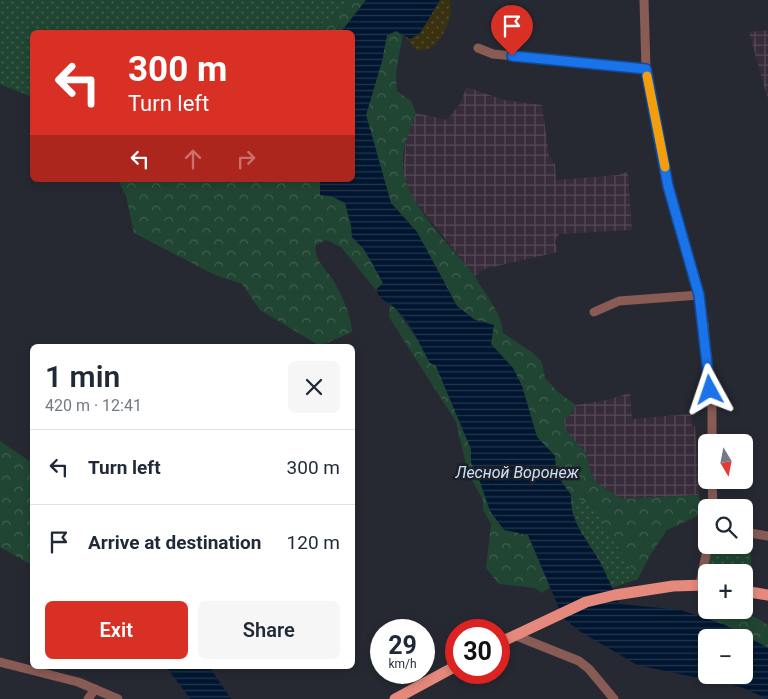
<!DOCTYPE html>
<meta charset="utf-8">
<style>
:root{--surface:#fff;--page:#f6f6f7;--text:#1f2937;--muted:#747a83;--line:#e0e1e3;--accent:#d93025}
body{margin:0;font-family:Roboto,sans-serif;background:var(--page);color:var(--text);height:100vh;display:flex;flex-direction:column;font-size:19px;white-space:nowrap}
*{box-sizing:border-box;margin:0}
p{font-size:16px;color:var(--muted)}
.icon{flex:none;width:28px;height:28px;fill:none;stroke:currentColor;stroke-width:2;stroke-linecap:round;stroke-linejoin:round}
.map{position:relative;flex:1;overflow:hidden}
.drawer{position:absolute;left:30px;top:344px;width:325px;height:325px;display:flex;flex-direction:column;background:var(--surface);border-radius:8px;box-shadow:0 2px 8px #0003}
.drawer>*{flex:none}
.banner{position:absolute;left:30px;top:30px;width:325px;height:152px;border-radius:8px;box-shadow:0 2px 8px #0003;background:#d93025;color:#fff;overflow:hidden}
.needle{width:32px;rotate:170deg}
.buttons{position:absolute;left:698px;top:434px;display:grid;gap:10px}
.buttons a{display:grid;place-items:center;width:55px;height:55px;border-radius:8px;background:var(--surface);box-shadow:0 2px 8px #0003;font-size:25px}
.speed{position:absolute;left:370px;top:619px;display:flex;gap:10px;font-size:25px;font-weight:700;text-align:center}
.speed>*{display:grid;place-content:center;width:65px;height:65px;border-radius:50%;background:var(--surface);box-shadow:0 2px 8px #0003;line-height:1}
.speed small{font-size:12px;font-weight:400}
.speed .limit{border:8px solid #d22;background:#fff;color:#111}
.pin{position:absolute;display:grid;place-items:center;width:42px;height:42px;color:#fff;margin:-51px -21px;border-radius:50% 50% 50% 0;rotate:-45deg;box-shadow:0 0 5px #0007}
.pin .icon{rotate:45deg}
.me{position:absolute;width:55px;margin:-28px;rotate:355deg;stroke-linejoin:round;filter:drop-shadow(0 0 4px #0008)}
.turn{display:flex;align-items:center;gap:18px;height:105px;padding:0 15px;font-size:22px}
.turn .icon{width:65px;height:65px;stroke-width:2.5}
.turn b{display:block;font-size:35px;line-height:42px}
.lanes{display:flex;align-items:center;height:48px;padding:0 15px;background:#0003;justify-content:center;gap:25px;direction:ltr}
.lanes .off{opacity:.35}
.round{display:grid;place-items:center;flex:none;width:52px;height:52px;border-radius:8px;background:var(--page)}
.headline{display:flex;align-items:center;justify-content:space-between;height:85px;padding:0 15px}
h1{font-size:30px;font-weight:600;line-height:38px}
.action{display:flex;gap:10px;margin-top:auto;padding:10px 15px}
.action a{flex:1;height:58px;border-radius:8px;background:var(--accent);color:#fff;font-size:20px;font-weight:600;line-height:58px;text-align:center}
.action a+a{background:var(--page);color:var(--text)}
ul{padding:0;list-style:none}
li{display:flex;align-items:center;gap:15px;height:75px;padding:0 15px;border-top:1px solid var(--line)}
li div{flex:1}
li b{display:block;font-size:19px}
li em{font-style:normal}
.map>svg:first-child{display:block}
</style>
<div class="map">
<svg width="768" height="699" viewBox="0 0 768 699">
<defs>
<pattern id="industrial-grid" width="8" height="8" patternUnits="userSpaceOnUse" patternTransform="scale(1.25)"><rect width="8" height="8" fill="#382c3b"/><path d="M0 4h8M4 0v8" fill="none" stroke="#544a57"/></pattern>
<pattern id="grass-dots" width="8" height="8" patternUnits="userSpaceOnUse" patternTransform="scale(1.25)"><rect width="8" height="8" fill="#214533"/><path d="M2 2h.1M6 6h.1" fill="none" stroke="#405f50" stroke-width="1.8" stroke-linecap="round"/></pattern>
<pattern id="forest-crowns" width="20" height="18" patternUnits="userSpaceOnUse" patternTransform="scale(1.25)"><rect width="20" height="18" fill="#214533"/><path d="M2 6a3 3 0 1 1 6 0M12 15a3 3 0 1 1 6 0" fill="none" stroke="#405f50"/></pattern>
<pattern id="sand-dots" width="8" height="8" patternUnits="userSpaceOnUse" patternTransform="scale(1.25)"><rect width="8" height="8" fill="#393110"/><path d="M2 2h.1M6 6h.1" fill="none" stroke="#554e32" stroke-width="1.8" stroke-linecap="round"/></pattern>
<pattern id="water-rules" width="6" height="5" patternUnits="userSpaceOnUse" patternTransform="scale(1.25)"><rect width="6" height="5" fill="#001630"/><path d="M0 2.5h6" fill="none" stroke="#24374d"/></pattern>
</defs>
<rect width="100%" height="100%" fill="#272932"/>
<g fill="url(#industrial-grid)">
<polygon points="768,30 768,100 749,32"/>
<polygon points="467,87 504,100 542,105 549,156 555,164 556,180 620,175 620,173 628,172 632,230 559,234 555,242 558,252 484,269 475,276 411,196 403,174 406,138 416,113 447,120 459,105"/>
<polygon points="630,393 632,419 691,414 692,426 695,426 699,495 622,499 595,482 590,470 587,455 565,430 564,418 568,418 576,405 607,400"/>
</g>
<g fill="url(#grass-dots)">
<polygon points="0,0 353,0 320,25 317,32 32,32 32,97 0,84"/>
<path d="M571,495l24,13 43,71 -27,9c-11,-31 -43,-59 -40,-93z"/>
<polygon points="744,540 751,541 751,587 744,586 744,572 707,572 711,545 744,545"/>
</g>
<g fill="url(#forest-crowns)">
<polygon points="353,0 366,0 341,32 317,32 320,25"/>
<path d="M396,31l7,3c-3,19 -9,38 -6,57l14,10 5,12c-7,18 -17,42 -12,63 8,32 49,73 71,100 9,19 27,35 28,57l30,20 9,9 3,16 14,15 17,12 -8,13h-4l1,11 22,26 3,15 5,12 27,17 77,-4 3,19 -35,16 -18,27 -11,22 -43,-71 -24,-13 -15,-21 -1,-18 -18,-19 -15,-51 -9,-18 -22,-24 1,-10 -6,-12 -11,-2 -18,-14 -40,-74 -26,-29 -25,-88 16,-54 5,-26z"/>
<path d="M118,180h202v15l11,1 14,7 6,22 1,12 12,12 19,34 -7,7 -35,-43 -15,-7 -10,5c-2,17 9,22 17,35 8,13 19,37 19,52l-32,14 -60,-36 -18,-26 -27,-9 -81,-42 -8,-37z"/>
<polygon points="390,305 395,308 436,366 471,449 471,462 519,534 528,535 551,587 542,593 535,588 499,584 486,568 491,524 483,510 483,500 468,473 456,422 389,317"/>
<polygon points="0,441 32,463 32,565 0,547"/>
<path d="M706,600v10c24,0 43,1 62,15v23l-43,-23 -26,-9 1,-13z"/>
</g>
<path fill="url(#sand-dots)" d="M440,0h10c4,14 -7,44 -22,49 -4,2 -9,1 -12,1l-13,-16 7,5 10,-6z"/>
<g fill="url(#water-rules)" fill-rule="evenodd">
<path d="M366,0h74l-20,33 -10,6 -14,-8 -9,4 -5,26 -16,54 25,88 26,29 40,74 18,14 19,5 -3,19 22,24 9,18 15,51 18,19 1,18 15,21c-2,31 23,51 34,77 5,11 9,21 15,32l61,6 44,15 43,23v51l-27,-12 -104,-22 -56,-33 -18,-14 -35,-83 -24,-5 -14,-19 -13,-38 -6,-11v-13l-35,-83 -6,-3c-10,-18 -19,-40 -34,-54 -9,-9 -14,-6 -20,-19l7,-7 -19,-34 -12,-12 -1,-12 -6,-22 -14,-7 -11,-1v-15h32v-148h-11zM706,638h38v37h-38z"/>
<polygon points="166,666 209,666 231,699 190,699"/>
</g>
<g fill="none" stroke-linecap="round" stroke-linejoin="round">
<g stroke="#885b54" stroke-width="9">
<polyline points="644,0 646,69 668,186 699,295 704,324 712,409 712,442"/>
<polyline points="478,48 493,54 646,69"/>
<polyline points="594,312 619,301 699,295"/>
<polyline points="712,480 713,508"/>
<polyline points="744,532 768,536"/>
<polyline points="700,584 708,545"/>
<polyline points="514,635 579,661 589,669 614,699"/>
<polyline points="0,662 78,682 118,699"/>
<polyline points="88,699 95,689"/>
</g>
<g stroke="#e5897c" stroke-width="11">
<polyline points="744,591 768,595"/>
<polyline points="499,643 586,602 615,595 673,586 706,585"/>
<polyline points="395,699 456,666"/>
</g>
</g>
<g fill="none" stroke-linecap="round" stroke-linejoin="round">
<g stroke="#114b97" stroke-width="12">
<polyline id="route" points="512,56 646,69 668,186 699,295 710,390"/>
</g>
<use href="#route" stroke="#1a73e8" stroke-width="9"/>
<polyline stroke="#f59e0b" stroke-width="9" points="647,76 665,167"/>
</g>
<g text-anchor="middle" stroke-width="5" stroke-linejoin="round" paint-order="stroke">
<g font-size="16" font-style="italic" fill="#cbe0fa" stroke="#1e2028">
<text x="517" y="478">Лесной Воронеж</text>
</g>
</g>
</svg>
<div class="buttons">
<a><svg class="needle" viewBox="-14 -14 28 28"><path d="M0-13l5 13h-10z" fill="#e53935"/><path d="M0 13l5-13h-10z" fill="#747a83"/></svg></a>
<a><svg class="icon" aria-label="search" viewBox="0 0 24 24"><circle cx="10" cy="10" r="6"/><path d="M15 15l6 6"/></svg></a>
<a>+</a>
<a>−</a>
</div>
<div class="speed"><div>29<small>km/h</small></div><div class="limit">30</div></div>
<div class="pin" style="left:512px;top:56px;background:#d93025"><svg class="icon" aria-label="arrive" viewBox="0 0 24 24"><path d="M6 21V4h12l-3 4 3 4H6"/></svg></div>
<svg class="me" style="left:710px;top:390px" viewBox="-20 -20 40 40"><path d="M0-17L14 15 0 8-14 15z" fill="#1a73e8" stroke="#fff" stroke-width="4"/></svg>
<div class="banner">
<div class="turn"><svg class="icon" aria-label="left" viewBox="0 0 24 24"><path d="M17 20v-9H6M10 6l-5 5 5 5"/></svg><div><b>300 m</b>Turn left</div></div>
<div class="lanes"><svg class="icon" aria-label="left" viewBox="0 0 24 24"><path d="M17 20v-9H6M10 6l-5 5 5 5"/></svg><svg class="icon off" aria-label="ahead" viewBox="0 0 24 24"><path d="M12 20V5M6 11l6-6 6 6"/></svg><svg class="icon off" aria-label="right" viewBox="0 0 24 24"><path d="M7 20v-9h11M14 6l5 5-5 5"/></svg></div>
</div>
<section class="drawer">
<div class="headline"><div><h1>1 min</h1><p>420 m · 12:41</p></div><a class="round"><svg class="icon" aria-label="close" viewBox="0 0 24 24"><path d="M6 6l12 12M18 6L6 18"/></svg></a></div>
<ul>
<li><svg class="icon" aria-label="left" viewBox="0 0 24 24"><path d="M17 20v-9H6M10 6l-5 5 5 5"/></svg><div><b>Turn left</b></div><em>300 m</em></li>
<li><svg class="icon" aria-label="arrive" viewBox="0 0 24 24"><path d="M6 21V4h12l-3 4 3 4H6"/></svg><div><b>Arrive at destination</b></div><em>120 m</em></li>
</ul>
<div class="action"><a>Exit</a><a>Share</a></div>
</section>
</div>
